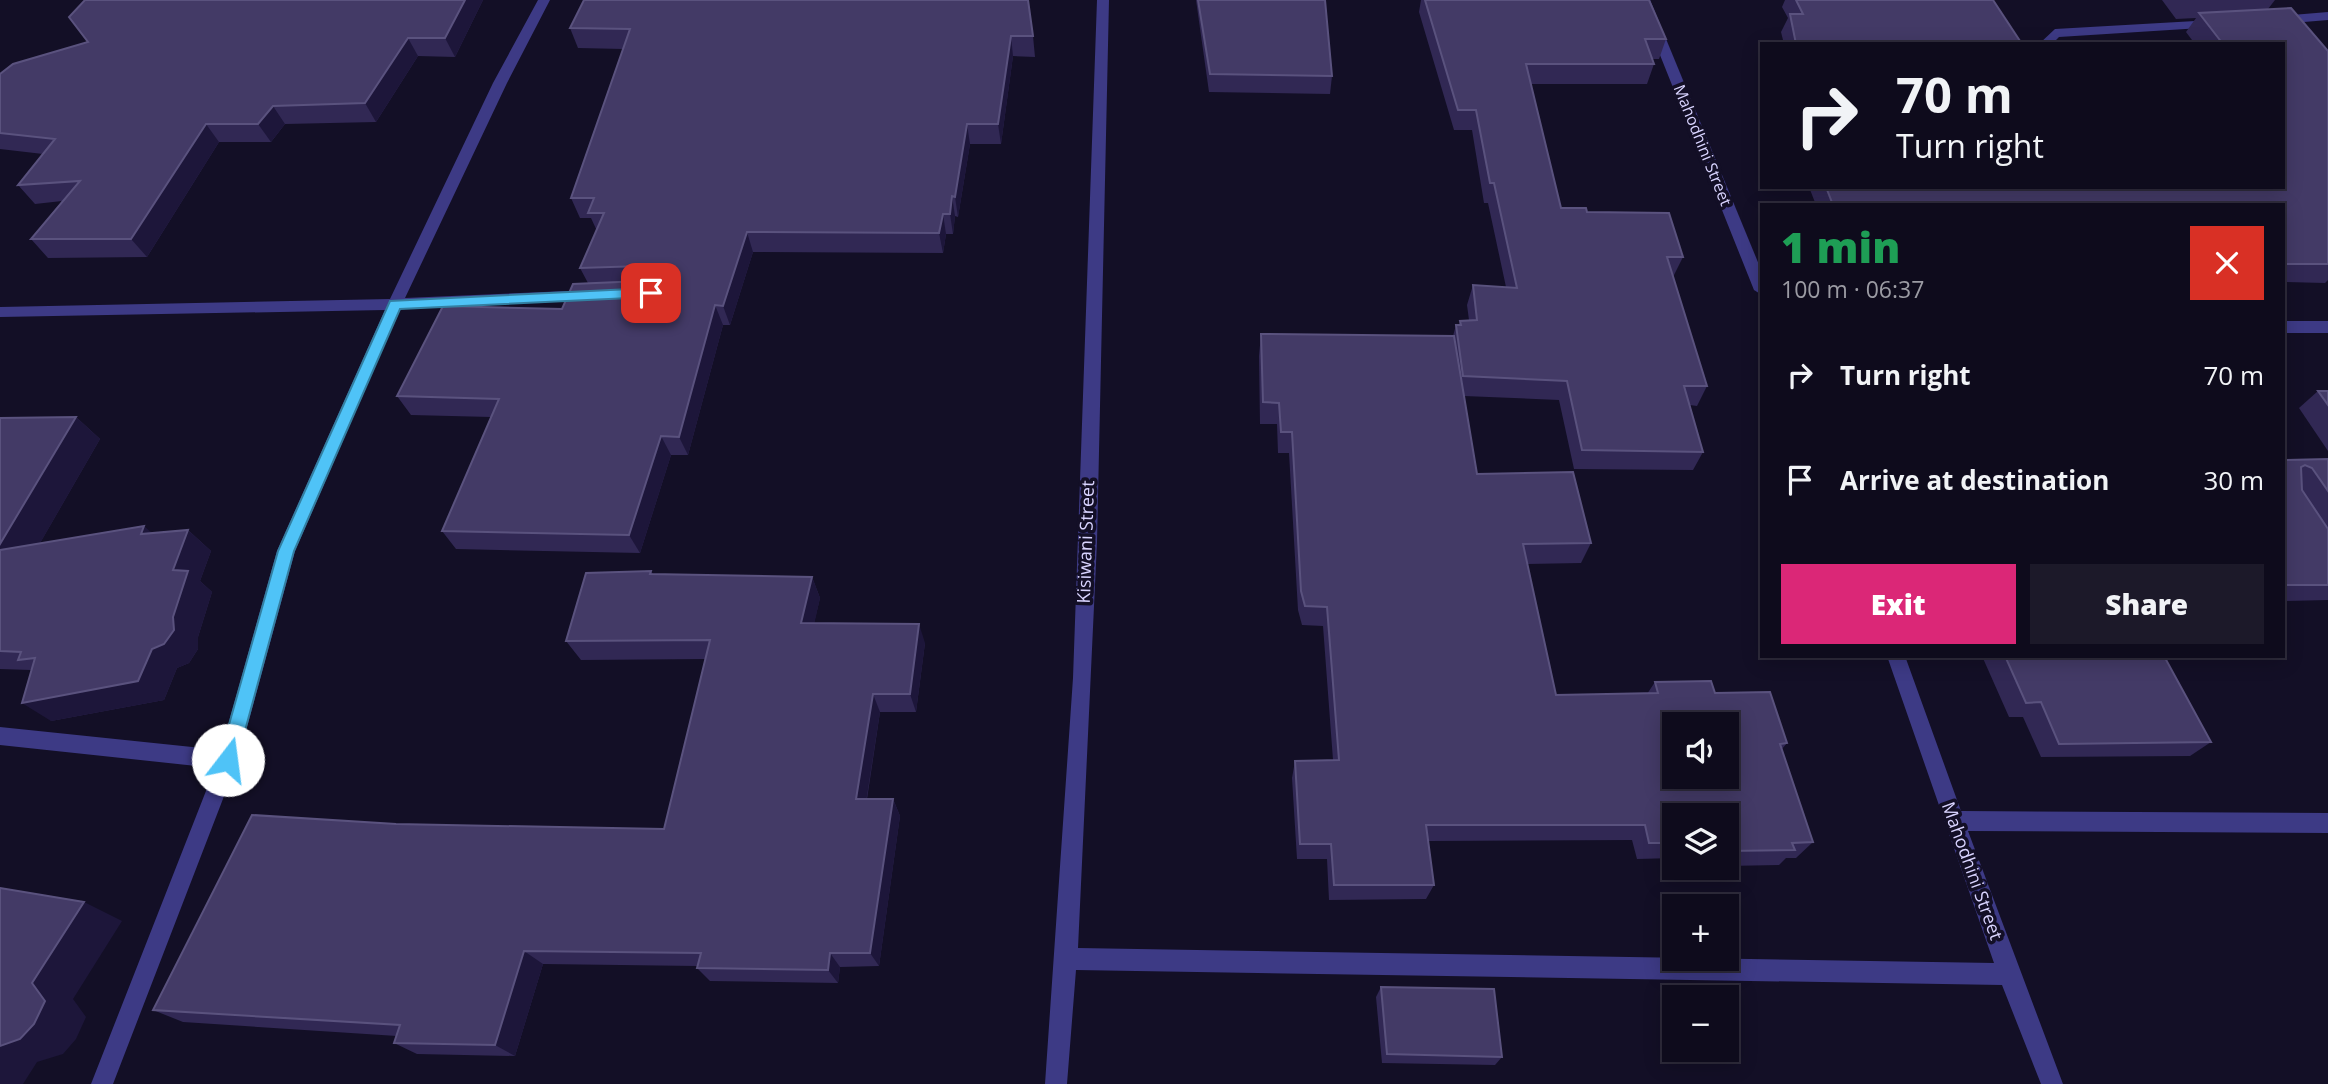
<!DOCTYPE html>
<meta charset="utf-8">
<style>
:root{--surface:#0e0b1c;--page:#1c1929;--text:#f1f3f6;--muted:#9b9ba3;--line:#2e2b3b;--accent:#db2777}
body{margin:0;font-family:"Open Sans",sans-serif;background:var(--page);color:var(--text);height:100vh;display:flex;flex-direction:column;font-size:26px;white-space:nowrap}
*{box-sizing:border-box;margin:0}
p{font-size:23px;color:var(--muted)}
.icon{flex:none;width:38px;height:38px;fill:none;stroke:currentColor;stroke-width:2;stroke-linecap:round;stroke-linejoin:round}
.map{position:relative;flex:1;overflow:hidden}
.side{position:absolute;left:1760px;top:203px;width:525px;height:455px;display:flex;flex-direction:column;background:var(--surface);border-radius:0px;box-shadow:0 4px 18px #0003,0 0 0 2px var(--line)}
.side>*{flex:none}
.hud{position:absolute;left:1760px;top:42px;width:525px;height:147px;border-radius:0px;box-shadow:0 4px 18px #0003,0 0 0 2px var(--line);background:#0e0b1c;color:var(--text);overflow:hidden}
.tools{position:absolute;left:1662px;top:712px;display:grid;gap:14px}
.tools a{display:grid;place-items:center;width:77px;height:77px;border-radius:0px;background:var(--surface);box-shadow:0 4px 18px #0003,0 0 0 2px var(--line);font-size:35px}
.pin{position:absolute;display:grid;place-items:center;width:60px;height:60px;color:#fff;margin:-30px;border-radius:14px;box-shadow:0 4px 10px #0006}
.me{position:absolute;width:77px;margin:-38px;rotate:15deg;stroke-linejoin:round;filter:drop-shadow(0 0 5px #0008)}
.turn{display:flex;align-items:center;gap:24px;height:147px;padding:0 21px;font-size:32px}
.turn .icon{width:91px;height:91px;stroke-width:2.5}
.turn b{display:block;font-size:49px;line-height:60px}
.round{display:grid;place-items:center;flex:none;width:74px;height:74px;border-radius:0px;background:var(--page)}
.headline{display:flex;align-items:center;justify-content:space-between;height:119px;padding:0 21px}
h1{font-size:42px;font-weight:800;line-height:52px;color:#1e9e55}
.cta{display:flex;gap:14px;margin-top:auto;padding:14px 21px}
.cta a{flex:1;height:80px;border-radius:0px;background:var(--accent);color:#fff;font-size:28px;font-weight:800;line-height:80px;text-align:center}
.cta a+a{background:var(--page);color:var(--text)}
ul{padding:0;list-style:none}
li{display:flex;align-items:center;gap:21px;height:105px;padding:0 21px}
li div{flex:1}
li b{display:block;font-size:26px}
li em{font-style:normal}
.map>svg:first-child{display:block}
</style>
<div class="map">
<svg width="2328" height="1084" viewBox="0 0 2328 1084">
<rect width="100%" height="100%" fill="#130f26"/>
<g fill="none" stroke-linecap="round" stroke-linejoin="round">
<g fill="#3d3a85" fill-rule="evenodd">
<polygon points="538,0 550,0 507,83 405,298 591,290 599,295 591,300 400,309 295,551 238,760 113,1084 91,1084 215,768 0,745 0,727 221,750 277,551 385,310 0,317 0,307 390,299 493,83"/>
<polygon points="1097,0 1109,0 1097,542 1078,948 1994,963 1887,656 1905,656 1961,811 2328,813 2328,833 1968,831 2063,1084 2041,1084 2002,985 1076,970 1067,1084 1045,1084 1073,678"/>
<polygon points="1638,0 1650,0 1762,272 1762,295 1754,290"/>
<polygon points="2328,12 2328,20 2279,24 2273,20 2279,16"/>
<polygon points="2213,20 2217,21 2217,27 2059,37 2052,44 2039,44 2055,29"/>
<rect x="2284" y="321" width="44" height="12"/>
</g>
</g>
<g fill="#312854">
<polygon points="85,0 483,0 455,57 418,56 376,122 285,124 271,142 219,142 147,257 48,258 31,239 62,201 35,204 18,185 43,154 0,149 0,74 88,42"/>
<polygon points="1196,0 1325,0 1332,76 1330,94 1209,92"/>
<polygon points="1421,0 1649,0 1666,39 1659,59 1652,59 1654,64 1647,84 1531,84 1561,208 1587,212 1683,257 1673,277 1707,386 1697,406 1690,405 1703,452 1693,470 1574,469 1559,400 1464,396 1477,474 1591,543 1581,563 1527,564 1556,695 1647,694 1655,682 1715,693 1787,743 1782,749 1813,842 1796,858 1786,858 1779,865 1727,866 1727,816 1675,816 1675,858 1637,859 1632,840 1428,841 1434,885 1426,899 1329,900 1327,859 1297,859 1292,778 1295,761 1333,760 1323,626 1302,625 1298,610 1289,453 1278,453 1277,424 1260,424 1259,356 1261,334 1453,336 1456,325 1459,325 1460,321 1469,320 1467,305 1473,285 1506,287 1488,203 1484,203 1472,130 1454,130 1419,12"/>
<polygon points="1785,0 1993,0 2022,44 1784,44 1781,32 1788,18 1782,7"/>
<polygon points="2162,0 2275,0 2268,9 2328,51 2328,280 2325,283 2284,282 2284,205 1816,205 1809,187 2284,187 2284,44 2195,44 2186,32 2196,18 2176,19"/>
<polygon points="570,28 1033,36 1035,57 1013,56 1001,144 970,144 958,217 955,216 953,234 946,234 943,253 753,252 730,325 723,325 688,455 671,455 640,553 456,549 442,531 491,417 411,415 397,396 562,309 588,283 580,268 597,231 591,218 580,218 571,198 623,49 578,48"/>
<polygon points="2318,391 2328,391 2328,451 2299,408"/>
<polygon points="76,417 100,439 40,543 188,530 211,551 200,581 212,592 198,637 198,649 189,663 177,668 164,700 51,721 31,670 0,669 0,418"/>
<polygon points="2328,459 2328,600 2284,601 2284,460"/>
<polygon points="651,571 653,574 812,577 820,598 814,623 925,643 916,712 880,712 867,799 893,799 900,816 879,966 840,967 838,983 710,981 697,968 697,966 543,964 515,1056 417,1054 394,1043 397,1036 183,1022 153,1010 396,824 664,829 705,659 581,660 566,641"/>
<polygon points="1982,656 2164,656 2211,742 2190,756 2041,757 2023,717 2009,717"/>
<polygon points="1381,987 1502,1057 1495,1065 1382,1063 1376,997"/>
</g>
<g fill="#1d163a">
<polygon points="465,0 483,0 455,57 445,38"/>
<polygon points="1011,36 1013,56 1001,144 998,124"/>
<polygon points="408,38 418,56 376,122 365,103"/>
<polygon points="273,106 285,124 271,142 258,124"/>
<polygon points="206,124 219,142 147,257 131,239"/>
<polygon points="967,124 970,144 958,217 955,197"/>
<polygon points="952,196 955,216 953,234 950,214"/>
<polygon points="943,214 946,234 943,253 939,233"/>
<polygon points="747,232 753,252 730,325 723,306"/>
<polygon points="715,305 723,325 688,455 679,437"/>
<polygon points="76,417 100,439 24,571 0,554 0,544"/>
<polygon points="661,436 671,455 640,553 629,535"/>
<polygon points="144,526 168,547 141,534"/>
<polygon points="188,530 211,551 200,581 212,592 198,637 198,649 189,663 177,668 164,700 51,721 22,703 173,570"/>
<polygon points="812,577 820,598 810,643 801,623"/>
<polygon points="919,624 925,643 916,712 910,694"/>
<polygon points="873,694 880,712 864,815 856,799"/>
<polygon points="893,799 900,816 879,966 870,953"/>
<polygon points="84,902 122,921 73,999 86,1017 76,1039 63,1054 37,1062 23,1084 0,1084 0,1046 32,983"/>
<polygon points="524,951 543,964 515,1056 495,1045"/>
<polygon points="830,953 840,967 838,983 828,970"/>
</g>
<g fill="#433a66" stroke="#5a527e" stroke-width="2" fill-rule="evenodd">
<polygon points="85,0 465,0 445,38 408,38 365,103 273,106 258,124 206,124 131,239 31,239 80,181 18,185 55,139 0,133 0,74 13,64 88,42 69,17"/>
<polygon points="584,0 1028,0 1033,36 1011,36 998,124 967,124 955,197 952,196 950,214 943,214 939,233 747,232 723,306 715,305 679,437 661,436 629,535 442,531 499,399 397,396 443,306 562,309 573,284 642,281 652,276 652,271 642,266 580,268 604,213 588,213 594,198 571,198 630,29 570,28"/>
<polygon points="1198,0 1325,0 1332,76 1210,74"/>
<polygon points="1425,0 1649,0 1666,39 1645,39 1654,64 1526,64 1561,208 1586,208 1587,212 1669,213 1683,257 1667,257 1707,386 1684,386 1703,452 1582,450 1567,381 1463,376 1456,325 1461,325 1460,321 1477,320 1473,285 1517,288 1494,183 1490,183 1476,110 1458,110"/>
<polygon points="1796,0 1993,0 2022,44 1796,44 1790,14 1803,14"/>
<polygon points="2291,8 2328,51 2328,264 2284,264 2284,205 1833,205 1826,187 2158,187 2158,188 2284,187 2284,44 2223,44 2199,13"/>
<path d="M1261,334l193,2 23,138 96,-2 18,71 -68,1 33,151 102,-2 -3,-11 56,-1 4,12 55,-1 17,51 -7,1 33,98 -21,1 3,7 -68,1v-35h-52v27h-26l-4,-18h-219l8,60h-100l-3,-41h-31l-5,-83 44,-1 -12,-153 -22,-1 -4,-15 -9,-159h-11l-2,-29 -16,-1zM1675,724h52v53h-52z"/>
<polygon points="2318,391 2328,391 2328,405"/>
<polygon points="76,417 0,544 0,418"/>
<polygon points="2328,459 2328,491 2312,468 2305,465 2301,467 2302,490 2328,529 2328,585 2284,585 2284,460"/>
<polygon points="144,526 141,534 188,530 173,570 188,571 173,617 174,630 164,644 152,649 138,681 22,703 35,658 18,660 21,652 0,651 0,550"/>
<polygon points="651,571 650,574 812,577 801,623 919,624 910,694 873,694 856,799 893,799 870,953 830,953 828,970 697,968 701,953 524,951 495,1045 394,1043 400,1025 153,1010 252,815 396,824 664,829 710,640 566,641 586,573"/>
<polygon points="2005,656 2164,656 2211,742 2059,744 2041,702 2026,703"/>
<polygon points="0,888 84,902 32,983 45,1001 34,1024 20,1039 0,1046"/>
<polygon points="1381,987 1494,989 1502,1057 1387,1054"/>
</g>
<polygon fill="#4fc3f7" stroke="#337fa1" stroke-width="2" points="651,288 658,293 651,297 400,309 294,551 237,760 235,766 228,768 222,766 219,760 278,551 390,301"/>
<g text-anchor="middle" stroke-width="7" stroke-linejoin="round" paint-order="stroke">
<g font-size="16" fill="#d9d4ff" stroke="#130f26">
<text transform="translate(1703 145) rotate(68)" y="6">Mahodhini Street</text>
</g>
<g font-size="18" fill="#d9d4ff" stroke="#130f26">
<text transform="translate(1086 542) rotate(-88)" y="6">Kisiwani Street</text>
<text transform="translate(1972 871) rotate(70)" y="6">Mahodhini Street</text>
</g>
</g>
</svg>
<div class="tools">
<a><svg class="icon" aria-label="sound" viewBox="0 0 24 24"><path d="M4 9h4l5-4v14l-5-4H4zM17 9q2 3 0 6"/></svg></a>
<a><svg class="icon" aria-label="layers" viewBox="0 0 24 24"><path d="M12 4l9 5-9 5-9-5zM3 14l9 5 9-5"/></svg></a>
<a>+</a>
<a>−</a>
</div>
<div class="pin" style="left:651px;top:293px;background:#d93025"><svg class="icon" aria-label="arrive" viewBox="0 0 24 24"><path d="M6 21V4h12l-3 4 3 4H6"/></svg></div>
<svg class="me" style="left:228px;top:760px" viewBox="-20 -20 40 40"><circle r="19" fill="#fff"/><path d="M0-13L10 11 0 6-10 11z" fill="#4fc3f7"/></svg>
<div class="hud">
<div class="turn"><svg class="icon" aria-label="right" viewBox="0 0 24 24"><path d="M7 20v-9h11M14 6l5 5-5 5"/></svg><div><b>70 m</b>Turn right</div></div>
</div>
<section class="side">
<div class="headline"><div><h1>1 min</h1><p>100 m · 06:37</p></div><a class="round" style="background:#d93025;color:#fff"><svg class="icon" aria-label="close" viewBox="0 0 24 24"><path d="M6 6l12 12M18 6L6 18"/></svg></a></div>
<ul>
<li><svg class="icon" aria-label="right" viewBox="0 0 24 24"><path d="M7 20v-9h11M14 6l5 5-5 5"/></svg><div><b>Turn right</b></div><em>70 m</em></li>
<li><svg class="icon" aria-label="arrive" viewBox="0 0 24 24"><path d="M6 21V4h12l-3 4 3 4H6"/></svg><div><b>Arrive at destination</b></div><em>30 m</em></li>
</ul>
<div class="cta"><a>Exit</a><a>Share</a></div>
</section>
</div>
